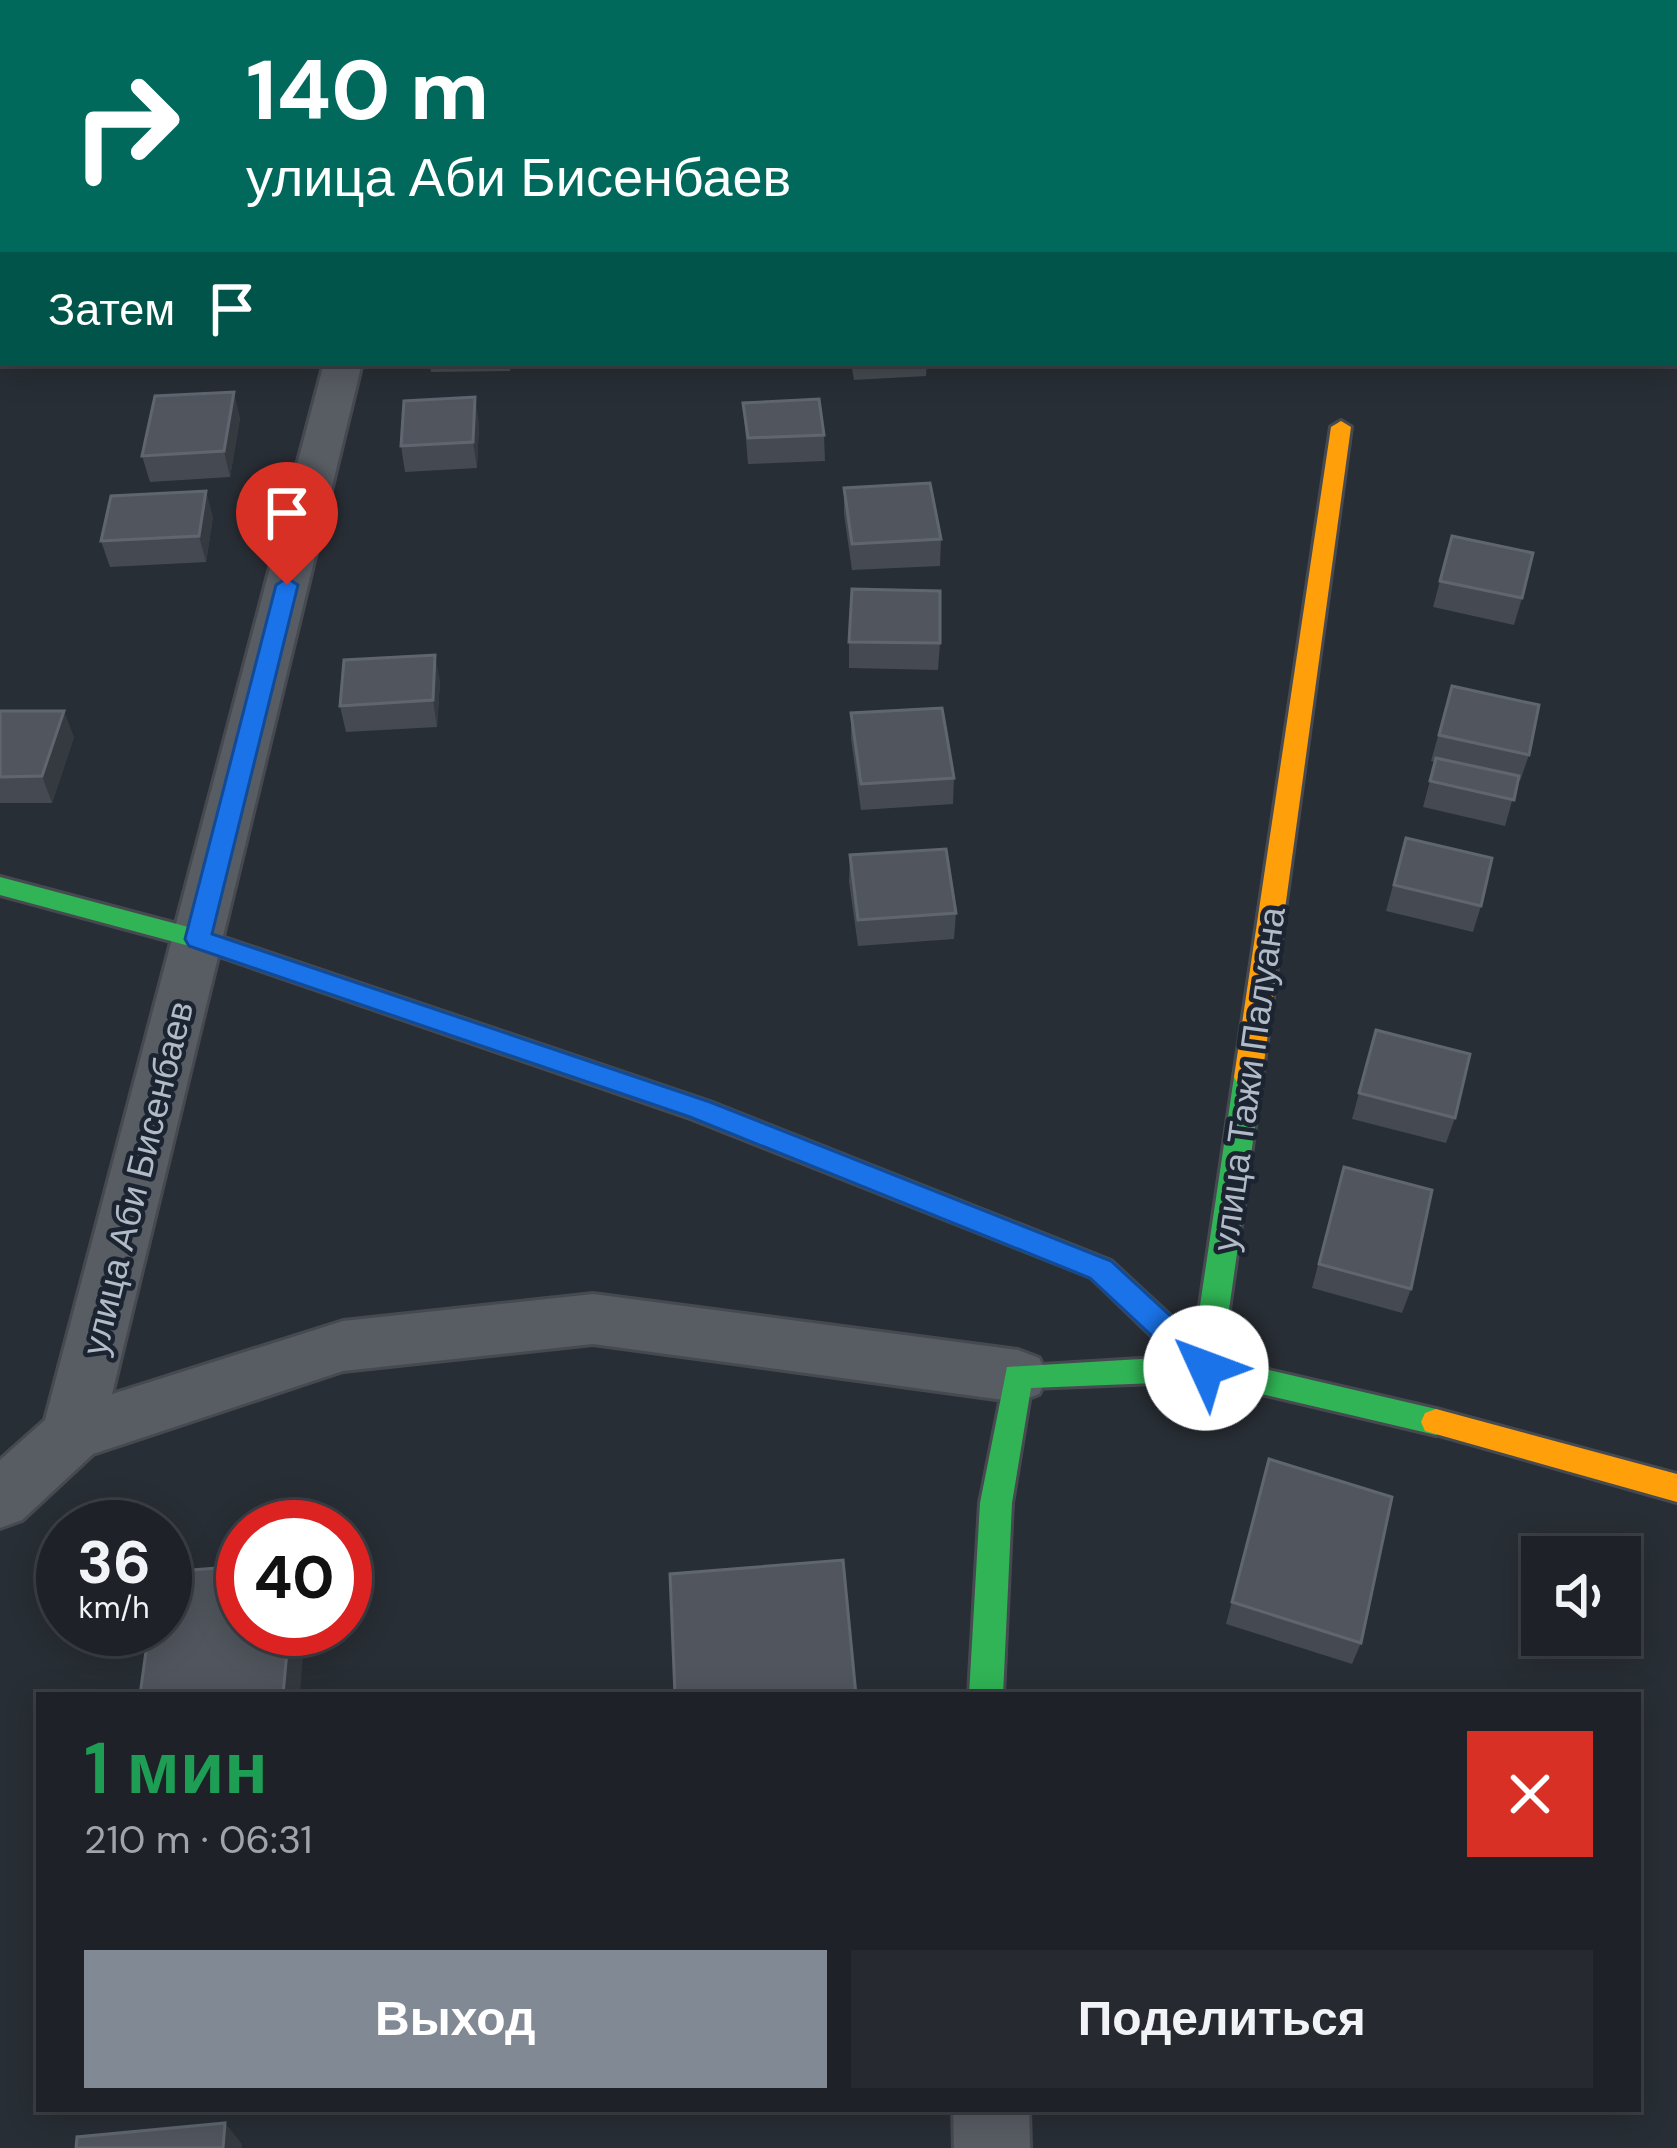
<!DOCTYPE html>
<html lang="ru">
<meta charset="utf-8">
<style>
:root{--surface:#1e2228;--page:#262a30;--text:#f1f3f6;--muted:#a1a4a8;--line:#3c3f45;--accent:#818994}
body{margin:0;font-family:"DM Sans",sans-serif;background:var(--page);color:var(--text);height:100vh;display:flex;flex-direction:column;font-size:45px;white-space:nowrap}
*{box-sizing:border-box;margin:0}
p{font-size:39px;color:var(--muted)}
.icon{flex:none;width:66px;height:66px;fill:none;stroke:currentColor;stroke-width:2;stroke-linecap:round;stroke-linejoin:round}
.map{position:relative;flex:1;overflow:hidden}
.side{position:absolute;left:36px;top:1692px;width:1605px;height:420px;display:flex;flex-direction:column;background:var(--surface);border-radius:0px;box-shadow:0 6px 30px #0003,0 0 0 3px var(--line)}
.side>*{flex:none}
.top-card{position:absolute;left:0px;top:0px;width:1677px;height:366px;box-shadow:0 6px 30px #0003,0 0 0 3px var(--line);background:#00695c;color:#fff;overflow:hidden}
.buttons{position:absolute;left:1521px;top:1536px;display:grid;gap:24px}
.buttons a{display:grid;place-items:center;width:120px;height:120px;border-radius:0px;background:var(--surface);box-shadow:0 6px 30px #0003,0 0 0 3px var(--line);font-size:60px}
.speed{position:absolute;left:36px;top:1500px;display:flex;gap:24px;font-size:60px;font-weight:700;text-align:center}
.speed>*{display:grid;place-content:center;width:156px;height:156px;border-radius:50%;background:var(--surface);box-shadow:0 6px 30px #0003,0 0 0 3px var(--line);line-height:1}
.speed small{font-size:30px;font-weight:400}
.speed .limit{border:18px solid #d22;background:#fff;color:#111}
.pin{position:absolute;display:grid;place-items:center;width:102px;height:102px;color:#fff;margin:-123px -51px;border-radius:50% 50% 50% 0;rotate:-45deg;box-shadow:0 0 12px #0007}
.pin .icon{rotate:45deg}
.me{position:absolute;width:132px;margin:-66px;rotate:313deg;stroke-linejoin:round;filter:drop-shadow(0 0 9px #0008)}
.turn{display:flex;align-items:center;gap:42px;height:252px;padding:0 48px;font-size:54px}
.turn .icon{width:156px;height:156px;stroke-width:2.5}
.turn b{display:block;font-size:84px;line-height:102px}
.then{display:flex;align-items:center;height:114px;padding:0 48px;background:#0003;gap:24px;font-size:45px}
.round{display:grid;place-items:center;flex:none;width:126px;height:126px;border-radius:0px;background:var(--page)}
.head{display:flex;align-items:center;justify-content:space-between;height:204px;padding:0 48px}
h1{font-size:72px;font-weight:600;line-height:90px;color:#1e9e55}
.button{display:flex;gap:24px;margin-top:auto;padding:24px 48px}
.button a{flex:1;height:138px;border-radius:0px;background:var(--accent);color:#fff;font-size:48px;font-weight:600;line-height:138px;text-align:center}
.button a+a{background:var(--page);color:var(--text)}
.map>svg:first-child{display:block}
</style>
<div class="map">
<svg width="1677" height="2148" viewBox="0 0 1677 2148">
<rect width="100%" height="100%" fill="#282e35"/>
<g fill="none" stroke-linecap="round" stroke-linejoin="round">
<g stroke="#464a50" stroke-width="6">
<g id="street">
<rect x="418" y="0" width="32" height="3"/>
<polygon points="324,363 362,363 112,1394 343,1321 593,1294 1018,1350 1039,1358 1048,1376 1039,1394 1018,1402 593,1344 343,1371 93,1454 22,1520 0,1528 0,1460 45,1420"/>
<polygon points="953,2109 1029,2109 1030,2148 954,2148"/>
</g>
</g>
<g stroke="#464a50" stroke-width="6">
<polygon id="fast" points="0,877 207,932 710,1102 1111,1261 1195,1339 1234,1077 1238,1070 1258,1070 1262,1077 1222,1359 1436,1409 1447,1413 1451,1422 1447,1431 1436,1435 1206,1381 1031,1388 1012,1503 1003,1695 969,1695 980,1503 1007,1367 1174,1357 1091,1277 690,1118 193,947 0,895"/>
</g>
<g stroke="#464a50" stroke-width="6">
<g id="slow">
<polygon points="1341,421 1351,427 1262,1077 1258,1084 1238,1084 1234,1077 1331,427"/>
<polygon points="1436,1409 1677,1474 1677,1502 1425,1431 1421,1422 1425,1413"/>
</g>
</g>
<use href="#street" fill="#585c63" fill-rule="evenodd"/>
<use href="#fast" fill="#30b455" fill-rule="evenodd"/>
<use href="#slow" fill="#ff9f0a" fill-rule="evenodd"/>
</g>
<g fill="#454a52">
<polygon points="511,0 588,0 587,3 511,3"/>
<rect x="849" y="0" width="63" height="3"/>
<polygon points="430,363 511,363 510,371 431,372"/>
<polygon points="851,363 927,363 926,376 854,380"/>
<polygon points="743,403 824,435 825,461 748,464"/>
<polygon points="240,418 230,477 150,482 142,456"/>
<polygon points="479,423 477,468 405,472 401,446"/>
<polygon points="844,488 941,539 940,566 852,570 844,514"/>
<polygon points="213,517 206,562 110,567 101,541"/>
<polygon points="1452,536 1522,598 1514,625 1433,607"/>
<polygon points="849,642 940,643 938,670 849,668"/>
<polygon points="440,681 437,727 346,732 340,706"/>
<polygon points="1452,686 1529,755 1520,781 1518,780 1505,826 1423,807 1435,762 1431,761"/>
<polygon points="0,711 74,737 52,803 0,803"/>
<polygon points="851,713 954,778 953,804 861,810 851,739"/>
<polygon points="1406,838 1481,906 1473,932 1386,911"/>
<polygon points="850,855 956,913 954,939 858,946 849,882"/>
<polygon points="1376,1030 1455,1118 1446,1143 1352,1119"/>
<polygon points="1337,1192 1411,1289 1402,1313 1312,1288"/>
<polygon points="1269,1459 1361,1643 1352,1664 1226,1624"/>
</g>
<g fill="#353a41">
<polygon points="3,68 3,108 0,114 0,74"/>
<polygon points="234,392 240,418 230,477 224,451"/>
<polygon points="475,397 479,423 477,468 473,442"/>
<polygon points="206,491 213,517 206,562 199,536"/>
<polygon points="435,655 440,681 437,727 433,700"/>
<polygon points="64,711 74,737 52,803 42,776"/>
<polygon points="289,1629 305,1629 300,1695 283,1695"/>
<polygon points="225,2123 242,2144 242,2148 223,2148"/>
</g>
<g fill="#51565e" stroke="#60666f" stroke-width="3">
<polygon points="234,392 224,451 142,456 155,396"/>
<polygon points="475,397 473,442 401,446 404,401"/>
<polygon points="819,399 824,435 748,438 743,403"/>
<polygon points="930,483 941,539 852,544 844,488"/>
<polygon points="206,491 199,536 101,541 111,496"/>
<polygon points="1452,536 1533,553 1522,598 1440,581"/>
<polygon points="852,589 940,591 940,643 849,642"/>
<polygon points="435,655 433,700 340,706 344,660"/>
<polygon points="1452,686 1539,705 1529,755 1439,735"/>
<polygon points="942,708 954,778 861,784 851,713"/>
<polygon points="0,711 64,711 42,776 0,777"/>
<polygon points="1436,758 1519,776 1514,800 1430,781"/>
<polygon points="1406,838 1492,858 1481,906 1394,885"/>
<polygon points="946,849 956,913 858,920 850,855"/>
<polygon points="1376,1030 1470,1054 1455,1118 1359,1093"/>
<polygon points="1344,1167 1432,1190 1411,1289 1319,1264"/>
<polygon points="1269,1459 1392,1497 1361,1643 1232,1602"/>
<polygon points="843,1560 856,1695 675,1695 670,1574"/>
<polygon points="243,1566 243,1629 289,1629 283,1695 140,1695 149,1629 165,1629 165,1572"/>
<polygon points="225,2123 223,2148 76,2148 77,2137"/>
</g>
<polygon fill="#1a73e8" stroke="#114b97" stroke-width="3" points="287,578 298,585 212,934 710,1102 1111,1261 1217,1359 1222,1368 1217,1377 1196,1377 1090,1278 690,1117 189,946 185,939 276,585"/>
<g text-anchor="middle" stroke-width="9" stroke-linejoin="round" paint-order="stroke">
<g font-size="36" fill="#b1bac7" stroke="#1b2430">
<text transform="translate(1248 1079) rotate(-82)" y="13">улица Тажи Палуана</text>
<text transform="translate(137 1178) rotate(-76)" y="13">улица Аби Бисенбаев</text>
</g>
</g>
</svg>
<div class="buttons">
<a><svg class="icon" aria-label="sound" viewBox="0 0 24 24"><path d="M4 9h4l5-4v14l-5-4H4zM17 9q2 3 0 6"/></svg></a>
</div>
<div class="speed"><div>36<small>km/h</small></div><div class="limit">40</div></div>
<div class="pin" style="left:287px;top:585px;background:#d93025"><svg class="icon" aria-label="arrive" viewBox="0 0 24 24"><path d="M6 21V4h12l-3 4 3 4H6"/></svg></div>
<svg class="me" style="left:1206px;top:1368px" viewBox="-20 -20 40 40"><circle r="19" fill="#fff"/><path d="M0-13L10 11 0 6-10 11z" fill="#1a73e8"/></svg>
<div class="top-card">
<div class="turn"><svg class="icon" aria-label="right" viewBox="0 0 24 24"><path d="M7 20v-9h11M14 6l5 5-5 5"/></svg><div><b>140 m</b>улица Аби Бисенбаев</div></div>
<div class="then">Затем<svg class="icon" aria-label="arrive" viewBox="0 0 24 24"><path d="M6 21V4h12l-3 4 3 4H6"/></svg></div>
</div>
<section class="side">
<div class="head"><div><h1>1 мин</h1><p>210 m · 06:31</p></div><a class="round" style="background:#d93025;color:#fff"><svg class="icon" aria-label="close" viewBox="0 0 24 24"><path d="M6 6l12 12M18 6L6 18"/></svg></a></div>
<div class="button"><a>Выход</a><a>Поделиться</a></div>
</section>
</div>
